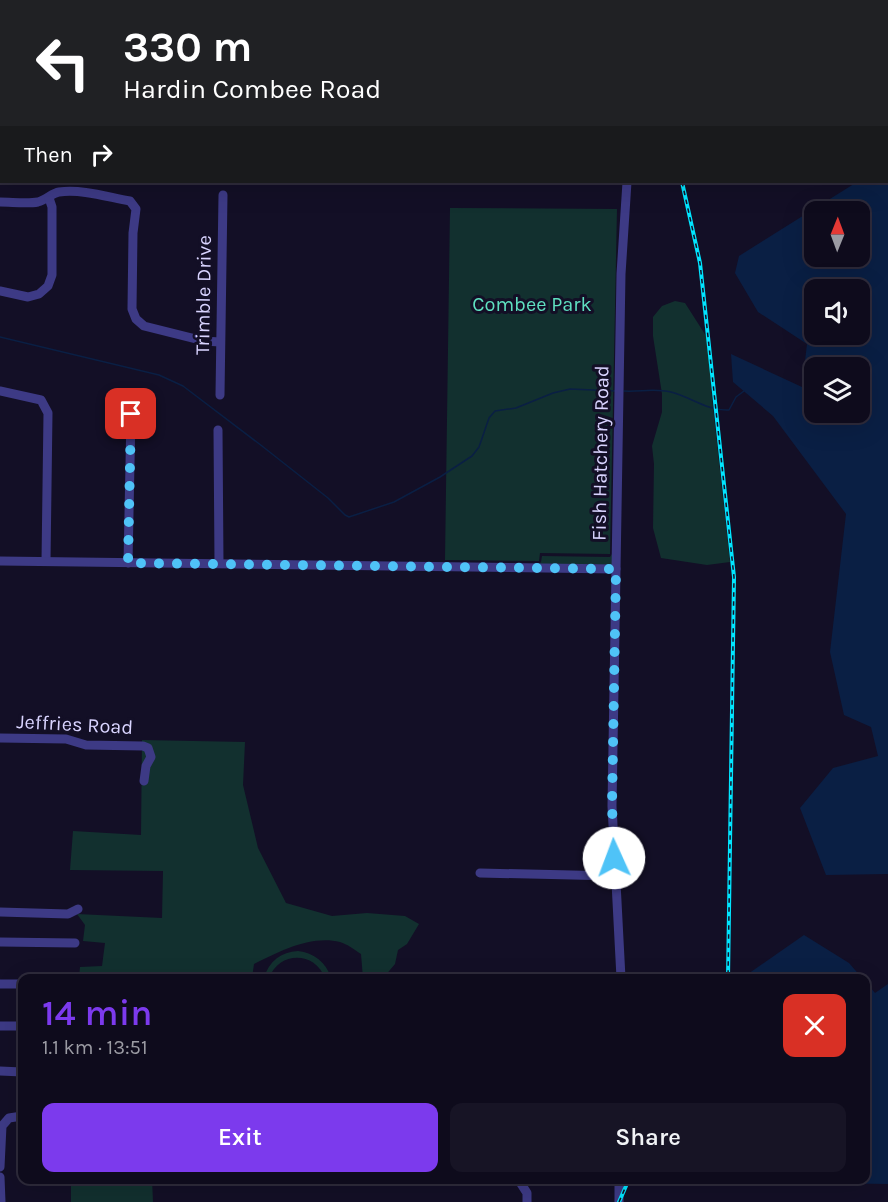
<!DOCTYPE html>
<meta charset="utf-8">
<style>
:root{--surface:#0e0b1c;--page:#171425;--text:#f1f3f6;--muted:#9b9ba3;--line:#2e2b3b;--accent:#7c3aed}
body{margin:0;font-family:Karla,sans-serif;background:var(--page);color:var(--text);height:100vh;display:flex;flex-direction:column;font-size:22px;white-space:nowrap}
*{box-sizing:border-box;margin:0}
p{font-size:20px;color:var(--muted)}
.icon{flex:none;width:33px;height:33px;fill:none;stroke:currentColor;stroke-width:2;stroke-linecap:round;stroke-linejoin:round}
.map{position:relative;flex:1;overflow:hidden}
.side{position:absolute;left:18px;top:974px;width:852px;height:210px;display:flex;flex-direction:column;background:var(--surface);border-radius:12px;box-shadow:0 6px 24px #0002,0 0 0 2px var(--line)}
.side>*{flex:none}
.hud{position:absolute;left:0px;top:0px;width:888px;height:183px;box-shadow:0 6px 24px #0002,0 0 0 2px var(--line);background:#202124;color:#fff;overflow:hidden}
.needle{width:39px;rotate:1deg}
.tools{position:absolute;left:804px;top:201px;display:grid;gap:12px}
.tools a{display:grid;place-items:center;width:66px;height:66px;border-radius:12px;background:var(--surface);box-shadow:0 6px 24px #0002,0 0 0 2px var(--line);font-size:30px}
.pin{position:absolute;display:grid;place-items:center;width:51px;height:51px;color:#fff;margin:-26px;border-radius:12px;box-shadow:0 3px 9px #0006}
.me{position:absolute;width:66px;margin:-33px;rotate:358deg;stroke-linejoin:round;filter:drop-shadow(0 0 4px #0008)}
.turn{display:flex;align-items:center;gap:21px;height:126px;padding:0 24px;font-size:27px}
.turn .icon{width:78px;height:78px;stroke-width:2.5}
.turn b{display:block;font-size:42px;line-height:51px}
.then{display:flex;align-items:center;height:57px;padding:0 24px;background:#0003;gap:12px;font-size:22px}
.round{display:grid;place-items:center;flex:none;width:63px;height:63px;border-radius:12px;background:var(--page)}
.headline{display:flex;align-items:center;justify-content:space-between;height:102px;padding:0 24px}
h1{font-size:36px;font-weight:600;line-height:45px;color:var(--accent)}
.action{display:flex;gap:12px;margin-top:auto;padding:12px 24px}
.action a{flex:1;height:69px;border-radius:12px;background:var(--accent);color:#fff;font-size:24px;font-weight:600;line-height:69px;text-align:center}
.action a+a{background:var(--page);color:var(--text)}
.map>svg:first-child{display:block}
</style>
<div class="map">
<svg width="888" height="1202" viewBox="0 0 888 1202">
<rect width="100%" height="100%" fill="#130f26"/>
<g fill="#12302f">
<polygon points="450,208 617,209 610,554 540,553 539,561 445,560"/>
<polygon points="675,301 685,303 708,339 712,398 730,562 707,565 661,558 653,528 654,464 652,446 662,412 662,394 653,336 653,317 662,306"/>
<polygon points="612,554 613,565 539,564 541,562 542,556 610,557"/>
<path d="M142,740l103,2 -2,43 15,63 28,55 46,13 35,-3 38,3 14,8 -12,20 -9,6 -3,14 -11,13 -21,1 -2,-24c-6,-4 -14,-10 -21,-12 -30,-7 -61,10 -86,22l-2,14h-173l1,-11 22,-1 3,-23 -22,-2 2,-16 -8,-11 85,4 1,-47 -93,-1 3,-39 68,4z"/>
<path d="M298,951c16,2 28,11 33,27h-6c-10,-27 -46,-27 -56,0h-5c5,-17 17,-26 34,-27z"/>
<polygon points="71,1179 152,1179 153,1202 71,1202"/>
</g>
<g fill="#0a1f44" fill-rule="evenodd">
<path d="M888,168v706l-62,1 -26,-67 33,-40 45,-12 -7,-29 -27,-12 -14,-63 16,-138 -73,-98 -40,-34 -2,-28 71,33 5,-43 -49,-32 -23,-39 4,-17 118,-74h29zM814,212h46v44h-46zM814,290h46v44h-46zM814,368h46v44h-46z"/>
<polygon points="804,935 849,963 862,978 747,978 748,974"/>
<polygon points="866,982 875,993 888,984 888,1184 689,1181 689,1179 866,1179"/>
</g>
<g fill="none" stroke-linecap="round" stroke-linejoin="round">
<g stroke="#0a1f44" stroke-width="1.5">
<polyline points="0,337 159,375 183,386 262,446 328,498 345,515 349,517 394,502 440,477 472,456 479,447 489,418 495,411 516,408 553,393 570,389 616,391"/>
<path d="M624,391c16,1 30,-3 47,1 20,5 36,19 58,18l7,-13 8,-6"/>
</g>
<g stroke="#3d3a85" stroke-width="9">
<polyline points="0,1 0,0"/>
<polyline points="633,2 634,0"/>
<path d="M0,202c12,0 27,2 38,0 8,-2 14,-9 21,-10 24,-3 48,5 71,9l6,8 -3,24 -1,76 4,10 8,7 60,15 16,1"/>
<polyline points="0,291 28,297 39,294 48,286 52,275 52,207 49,198"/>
<polyline points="0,391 41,400 48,413 46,561"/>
<polyline points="220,395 223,195"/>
<polyline points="218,430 219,563"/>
<polyline points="0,561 616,569"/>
<polyline points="128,563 131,414"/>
<polyline points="0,738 66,739 86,745 143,746 148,748 151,757 146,766 144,781"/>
<polyline points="480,873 615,876"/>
<polyline points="0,912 68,914 78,909"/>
<polyline points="0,942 75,943"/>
<polyline points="621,978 612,806 621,274 627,182"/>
<polyline points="0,984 22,984"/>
<polyline points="0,1026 22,1026"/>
<polyline points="0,1071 22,1072"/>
<polyline points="0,1167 2,1126 9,1118 22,1116"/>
<polyline points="0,1177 1,1202"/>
<polyline points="518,1179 527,1193 527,1202"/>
<polyline points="619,1202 619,1179"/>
</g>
<g stroke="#00e5ff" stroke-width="4">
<g id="rail">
<polyline points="624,0 625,2"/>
<polyline points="682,182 700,263 734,577 728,978"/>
<polyline points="619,1202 629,1179"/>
</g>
</g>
<use href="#rail" stroke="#130f26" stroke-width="1.5" stroke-dasharray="4.5" stroke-linecap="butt"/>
</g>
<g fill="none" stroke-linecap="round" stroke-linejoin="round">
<polyline stroke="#4fc3f7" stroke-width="10" stroke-dasharray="0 18" points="131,414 128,563 616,569 612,806 614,858"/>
</g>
<g text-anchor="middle" stroke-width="6" stroke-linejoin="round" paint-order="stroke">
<g font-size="20" fill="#d9d4ff" stroke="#130f26">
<text transform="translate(203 295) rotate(-89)" y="7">Trimble Drive</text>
<text transform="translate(600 453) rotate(-89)" y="7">Fish Hatchery Road</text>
<text transform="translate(75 724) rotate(3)" y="7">Jeffries Road</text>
</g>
<g font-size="20" fill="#5fe0c0" stroke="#130f26">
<text x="532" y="311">Combee Park</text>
</g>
</g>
</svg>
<div class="tools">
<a><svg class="needle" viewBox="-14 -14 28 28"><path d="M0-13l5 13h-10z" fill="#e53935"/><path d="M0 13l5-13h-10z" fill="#9b9ba3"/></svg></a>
<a><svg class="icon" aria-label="sound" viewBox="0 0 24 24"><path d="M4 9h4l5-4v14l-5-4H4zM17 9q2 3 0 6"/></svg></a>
<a><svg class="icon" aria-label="layers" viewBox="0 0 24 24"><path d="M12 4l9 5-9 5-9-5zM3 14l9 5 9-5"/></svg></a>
</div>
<div class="pin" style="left:131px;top:414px;background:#d93025"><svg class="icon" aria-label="arrive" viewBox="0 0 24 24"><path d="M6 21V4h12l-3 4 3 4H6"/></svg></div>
<svg class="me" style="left:614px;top:858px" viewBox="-20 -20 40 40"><circle r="19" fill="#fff"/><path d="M0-13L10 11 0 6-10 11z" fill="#4fc3f7"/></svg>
<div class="hud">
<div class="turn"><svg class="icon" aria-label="left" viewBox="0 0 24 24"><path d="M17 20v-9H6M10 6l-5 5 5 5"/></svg><div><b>330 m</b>Hardin Combee Road</div></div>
<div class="then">Then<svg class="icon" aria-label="right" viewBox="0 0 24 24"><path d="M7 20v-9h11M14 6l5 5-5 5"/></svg></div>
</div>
<section class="side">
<div class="headline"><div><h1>14 min</h1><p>1.1 km · 13:51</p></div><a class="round" style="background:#d93025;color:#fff"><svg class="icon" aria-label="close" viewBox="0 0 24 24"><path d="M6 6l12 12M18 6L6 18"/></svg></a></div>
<div class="action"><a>Exit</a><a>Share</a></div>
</section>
</div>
